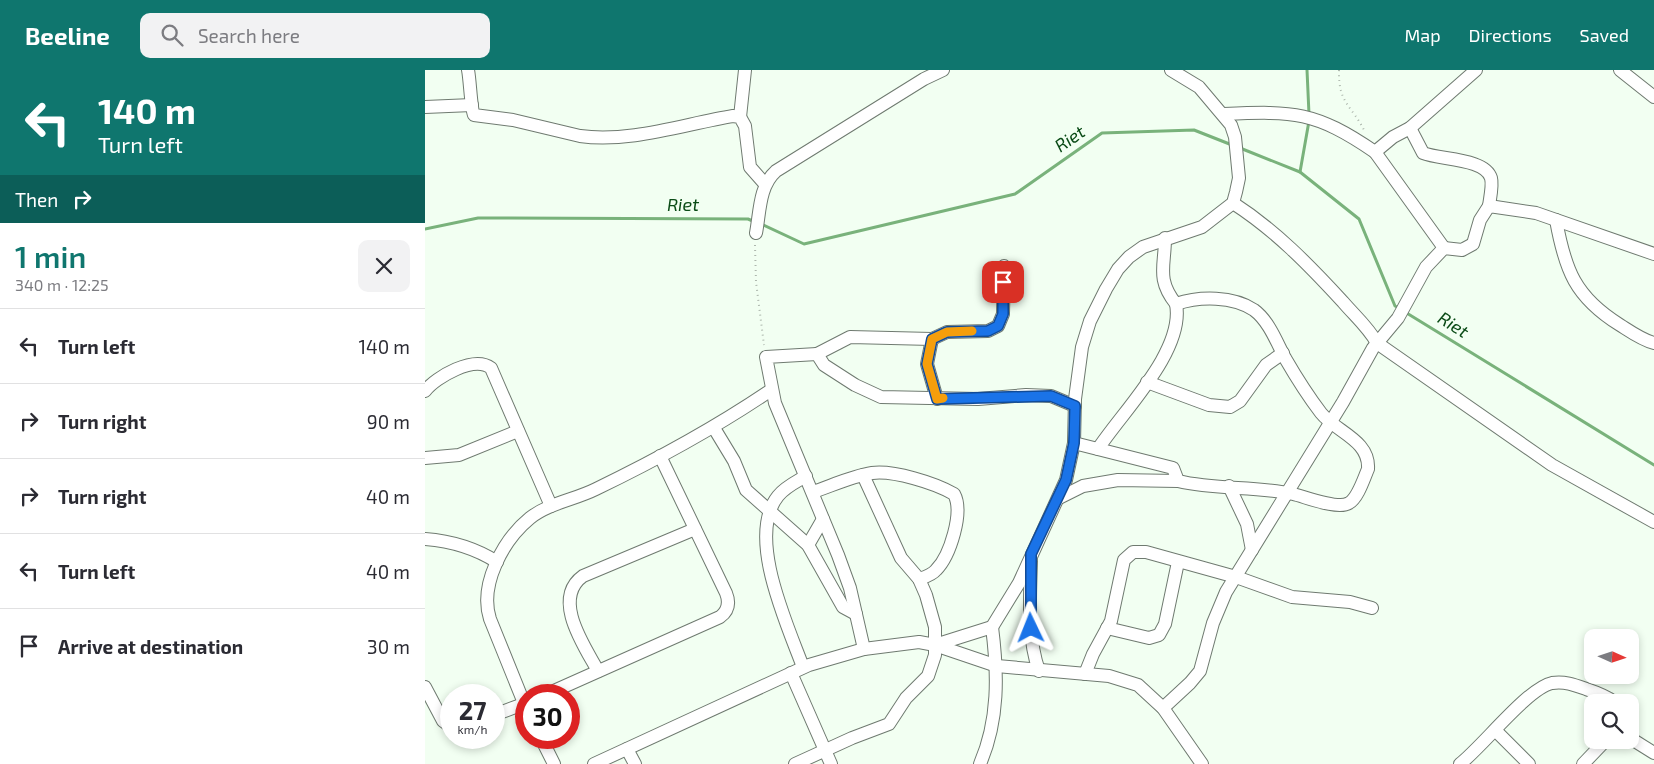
<!DOCTYPE html>
<meta charset="utf-8">
<style>
:root{--surface:#fff;--page:#f2f2f3;--text:#2b2b33;--muted:#7c7c81;--line:#e1e1e2;--accent:#0f766e}
body{margin:0;font-family:"Exo 2",sans-serif;background:var(--page);color:var(--text);height:100vh;display:flex;flex-direction:column;font-size:19px;white-space:nowrap}
*{box-sizing:border-box;margin:0}
p{font-size:16px;color:var(--muted)}
.icon{flex:none;width:28px;height:28px;fill:none;stroke:currentColor;stroke-width:2;stroke-linecap:round;stroke-linejoin:round}
.map{position:relative;flex:1;overflow:hidden}
.drawer{display:flex;flex-direction:column;background:var(--surface);width:425px}
.drawer>*{flex:none}
.top-card{background:#0f766e;color:#fff;overflow:hidden}
.needle{width:32px;rotate:93deg}
.tools{position:absolute;left:1159px;top:559px;display:grid;gap:10px}
.tools a{display:grid;place-items:center;width:55px;height:55px;border-radius:10px;background:var(--surface);box-shadow:0 2px 8px #0003;font-size:25px}
.speed{position:absolute;left:15px;top:614px;display:flex;gap:10px;font-size:25px;font-weight:700;text-align:center}
.speed>*{display:grid;place-content:center;width:65px;height:65px;border-radius:50%;background:var(--surface);box-shadow:0 2px 8px #0003;line-height:1}
.speed small{font-size:12px;font-weight:400}
.speed .limit{border:8px solid #d22;background:#fff;color:#111}
.pin{position:absolute;display:grid;place-items:center;width:42px;height:42px;color:#fff;margin:-21px;border-radius:10px;box-shadow:0 2px 8px #0006}
.me{position:absolute;width:55px;margin:-28px;rotate:358deg;stroke-linejoin:round;filter:drop-shadow(0 0 4px #0008)}
.turn{display:flex;align-items:center;gap:18px;height:105px;padding:0 15px;font-size:22px}
.turn .icon{width:65px;height:65px;stroke-width:2.5}
.turn b{display:block;font-size:35px;line-height:42px}
.then{display:flex;align-items:center;height:48px;padding:0 15px;background:#0003;gap:10px;font-size:19px}
.round{display:grid;place-items:center;flex:none;width:52px;height:52px;border-radius:10px;background:var(--page)}
.headline{display:flex;align-items:center;justify-content:space-between;height:85px;padding:0 15px}
h1{font-size:30px;font-weight:600;line-height:38px;color:var(--accent)}
ul{padding:0;list-style:none}
li{display:flex;align-items:center;gap:15px;height:75px;padding:0 15px;border-top:1px solid var(--line)}
li div{flex:1}
li b{display:block;font-size:19px}
li em{font-style:normal}
header{display:flex;align-items:center;gap:30px;box-sizing:border-box;height:70px;padding:0 25px;background:var(--accent);color:#fff}
header strong{font-size:24px}
nav{display:flex;gap:28px;margin-inline-start:auto;font-size:18px}
.search{width:350px;height:45px;background:var(--page);display:flex;align-items:center;gap:12px;box-sizing:border-box;padding:0 18px;border-radius:10px;color:var(--muted);font-size:19px}
main{display:flex;flex:1;min-height:0}
.map>svg:first-child{display:block}
</style>
<header>
<strong>Beeline</strong>
<div class="search"><svg class="icon" aria-label="search" viewBox="0 0 24 24"><circle cx="10" cy="10" r="6"/><path d="M15 15l6 6"/></svg>Search here</div>
<nav><a>Map</a><a>Directions</a><a>Saved</a></nav>
</header>
<main>
<section class="drawer">
<div class="top-card">
<div class="turn"><svg class="icon" aria-label="left" viewBox="0 0 24 24"><path d="M17 20v-9H6M10 6l-5 5 5 5"/></svg><div><b>140 m</b>Turn left</div></div>
<div class="then">Then<svg class="icon" aria-label="right" viewBox="0 0 24 24"><path d="M7 20v-9h11M14 6l5 5-5 5"/></svg></div>
</div>
<div class="headline"><div><h1>1 min</h1><p>340 m · 12:25</p></div><a class="round"><svg class="icon" aria-label="close" viewBox="0 0 24 24"><path d="M6 6l12 12M18 6L6 18"/></svg></a></div>
<ul>
<li><svg class="icon" aria-label="left" viewBox="0 0 24 24"><path d="M17 20v-9H6M10 6l-5 5 5 5"/></svg><div><b>Turn left</b></div><em>140 m</em></li>
<li><svg class="icon" aria-label="right" viewBox="0 0 24 24"><path d="M7 20v-9h11M14 6l5 5-5 5"/></svg><div><b>Turn right</b></div><em>90 m</em></li>
<li><svg class="icon" aria-label="right" viewBox="0 0 24 24"><path d="M7 20v-9h11M14 6l5 5-5 5"/></svg><div><b>Turn right</b></div><em>40 m</em></li>
<li><svg class="icon" aria-label="left" viewBox="0 0 24 24"><path d="M17 20v-9H6M10 6l-5 5 5 5"/></svg><div><b>Turn left</b></div><em>40 m</em></li>
<li><svg class="icon" aria-label="arrive" viewBox="0 0 24 24"><path d="M6 21V4h12l-3 4 3 4H6"/></svg><div><b>Arrive at destination</b></div><em>30 m</em></li>
</ul>
</section>
<div class="map">
<svg width="1229" height="694" viewBox="0 0 1229 694">
<rect width="100%" height="100%" fill="#f2fff2"/>
<g fill="none" stroke-linecap="round" stroke-linejoin="round">
<g stroke="#79b27b" stroke-width="3">
<polyline points="882,0 884,44"/>
<polyline points="815,78 875,102 934,149 970,236 974,238"/>
<polyline points="875,102 884,51"/>
<polyline points="336,154 379,174 590,124 677,63 769,60 807,75"/>
<polyline points="0,159 53,148 323,149 330,152"/>
<polyline points="980,242 1229,395"/>
</g>
<g stroke="#6f7a70" stroke-width="14">
<g id="minor">
<path d="M43,0c2,9 3,40 6,45l39,5 67,16c50,7 104,-12 153,-20l7,1 5,9 5,41 15,17"/>
<polyline points="1195,0 1229,27"/>
<polyline points="0,37 47,35"/>
<path d="M799,44c70,-3 91,-3 151,38l18,-15 17,-9 66,-58"/>
<polyline points="315,47 320,0"/>
<path d="M985,58l13,25c17,7 62,5 68,25 2,7 -1,20 -2,28"/>
<polyline points="950,82 1019,178"/>
<path d="M808,133c42,27 76,62 110,99 12,14 25,25 34,41l175,122 102,57"/>
<path d="M1131,150c9,50 19,77 64,105 11,7 22,15 34,18"/>
<path d="M331,163c4,-21 3,-47 20,-62l148,-92 19,-9"/>
<polyline points="507,269 502,294 512,329"/>
<polyline points="392,284 425,267 507,269 522,262 563,261 573,256 578,244 579,196"/>
<polyline points="722,312 784,335 805,337 815,331 841,295 858,283"/>
<path d="M0,321c11,-14 49,-36 66,-23l60,138"/>
<polyline points="289,358 309,391 321,420 383,475 418,537 431,544"/>
<path d="M649,373l99,25 5,13c38,9 77,5 115,13 13,3 45,16 56,9 9,-5 15,-25 19,-34 2,-29 -32,-37 -47,-56 -13,-17 -25,-36 -36,-55 -8,-15 -16,-37 -31,-48 -21,-14 -54,-14 -78,-6"/>
<path d="M673,379c24,-37 87,-98 78,-145 -20,-25 -11,-38 -11,-66"/>
<polyline points="0,388 34,385 93,361"/>
<polyline points="804,416 822,454 827,480"/>
<path d="M388,422c18,-6 39,-16 59,-19 21,-3 63,10 82,21 10,18 -4,62 -18,76 -4,5 -11,7 -17,9"/>
<polyline points="634,428 658,416 693,410 753,411"/>
<path d="M0,469c26,2 50,9 72,23"/>
<polyline points="383,475 398,449"/>
<path d="M606,491c-1,36 -4,76 8,110"/>
<polyline points="682,558 724,568 734,565 740,554 753,492"/>
<polyline points="510,575 567,557 594,513 641,410 649,373 650,329 657,277 665,251 681,219 693,199 704,187 718,177 777,157 808,133 811,122 814,108 810,67 806,55 774,17 746,0"/>
<polyline points="439,579 425,518 413,485 350,333 341,287 392,284 399,295 430,315 456,327 553,329 601,325 626,326 650,336"/>
<path d="M378,597c-16,-43 -57,-131 -25,-171 7,-9 18,-14 28,-20"/>
<path d="M173,601c-13,-24 -47,-72 -15,-95l112,-47"/>
<polyline points="366,603 406,694"/>
<polyline points="660,604 668,584 686,551 699,490 708,482 721,482 811,507 867,527 925,532 947,538"/>
<polyline points="0,617 18,651 26,657"/>
<path d="M120,625l175,-78c8,-6 10,-14 6,-24l-66,-137"/>
<path d="M101,638l-36,-89c-11,-34 13,-79 40,-101 19,-15 44,-18 66,-29 60,-29 119,-61 175,-99"/>
<polyline points="738,638 765,613 775,601 788,553 801,522 918,332 948,278 973,248 1001,197 1019,178 1037,180 1048,174 1055,150 1064,136 1111,143 1229,184"/>
<polyline points="69,645 101,633"/>
<polyline points="1071,661 1104,694"/>
<polyline points="116,668 129,694"/>
<polyline points="1205,668 1229,683"/>
<polyline points="202,679 210,694"/>
<polyline points="169,694 384,595 439,579 494,572 510,575 572,596 684,606 713,615 738,638 777,694"/>
<polyline points="370,694 427,668 464,654 481,628 503,606 510,585 510,557 501,525 494,509 476,488 438,405"/>
<path d="M555,694c19,-44 18,-90 12,-137"/>
<path d="M1035,694c23,-18 68,-76 92,-81 13,-2 23,2 34,6 9,3 20,7 28,13"/>
<polyline points="1158,694 1181,670"/>
</g>
</g>
<g stroke="#adb7ad" stroke-width="2" stroke-dasharray="1 4" stroke-linecap="butt">
<path d="M914,0c-1,34 13,35 26,62"/>
<polyline points="330,175 331,212 339,275"/>
</g>
<use href="#minor" stroke="#fff" stroke-width="12"/>
</g>
<g fill="none" stroke-linecap="round" stroke-linejoin="round">
<g stroke="#114b97" stroke-width="12">
<polyline id="route" points="578,212 578,244 573,256 563,261 522,262 507,269 502,294 512,329 626,326 650,336 649,373 641,410 606,484 606,558"/>
</g>
<use href="#route" stroke="#1a73e8" stroke-width="9"/>
<polyline stroke="#f59e0b" stroke-width="9" points="518,328 512,329 502,294 507,269 522,262 547,261"/>
</g>
<g text-anchor="middle" stroke-width="4.5" stroke-linejoin="round" paint-order="stroke">
<g font-size="18" font-style="italic" fill="#0a4b16" stroke="#f2fff2">
<text transform="translate(645 69) rotate(-35)" y="6">Riet</text>
<text x="258" y="141">Riet</text>
<text transform="translate(1028 255) rotate(32)" y="6">Riet</text>
</g>
</g>
</svg>
<div class="tools">
<a><svg class="needle" viewBox="-14 -14 28 28"><path d="M0-13l5 13h-10z" fill="#e53935"/><path d="M0 13l5-13h-10z" fill="#7c7c81"/></svg></a>
<a><svg class="icon" aria-label="search" viewBox="0 0 24 24"><circle cx="10" cy="10" r="6"/><path d="M15 15l6 6"/></svg></a>
</div>
<div class="speed"><div>27<small>km/h</small></div><div class="limit">30</div></div>
<div class="pin" style="left:578px;top:212px;background:#d93025"><svg class="icon" aria-label="arrive" viewBox="0 0 24 24"><path d="M6 21V4h12l-3 4 3 4H6"/></svg></div>
<svg class="me" style="left:606px;top:558px" viewBox="-20 -20 40 40"><path d="M0-17L14 15 0 8-14 15z" fill="#1a73e8" stroke="#fff" stroke-width="4"/></svg>
</div>
</main>
